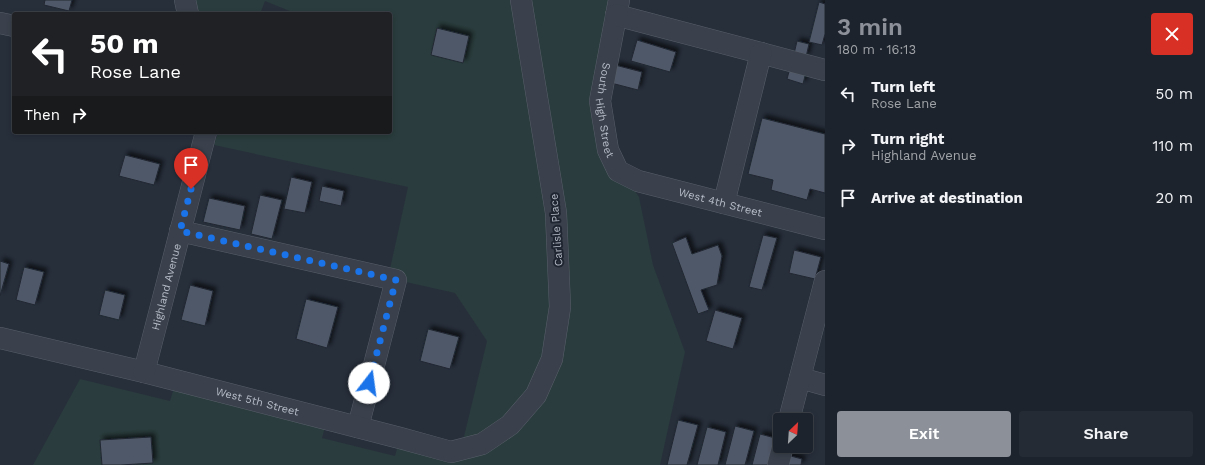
<!DOCTYPE html>
<meta charset="utf-8">
<style>
:root{--surface:#1d232c;--page:#252b34;--text:#f1f3f6;--muted:#a0a4a9;--line:#3b4048;--accent:#8c9099}
body{margin:0;font-family:"Work Sans",sans-serif;background:var(--page);color:var(--text);height:100vh;display:flex;flex-direction:column;font-size:15px;white-space:nowrap}
*{box-sizing:border-box;margin:0}
p{font-size:13px;color:var(--muted)}
.icon{flex:none;width:22px;height:22px;fill:none;stroke:currentColor;stroke-width:2;stroke-linecap:round;stroke-linejoin:round}
.map{position:relative;flex:1;overflow:hidden}
.details{display:flex;flex-direction:column;background:var(--surface);width:380px}
.details>*{flex:none}
.top-card{position:absolute;left:12px;top:12px;width:380px;height:122px;border-radius:4px;box-shadow:0 2px 6px #0003,0 0 0 1px var(--line);background:#202124;color:#fff;overflow:hidden}
.needle{width:26px;rotate:25deg}
.tools{position:absolute;left:773px;top:413px;display:grid;gap:8px}
.tools a{display:grid;place-items:center;width:40px;height:40px;border-radius:4px;background:var(--surface);box-shadow:0 2px 6px #0003,0 0 0 1px var(--line);font-size:20px}
.pin{position:absolute;display:grid;place-items:center;width:34px;height:34px;color:#fff;margin:-41px -17px;border-radius:50% 50% 50% 0;rotate:-45deg;box-shadow:0 0 4px #0007}
.pin .icon{rotate:45deg}
.me{position:absolute;width:44px;margin:-22px;rotate:15deg;stroke-linejoin:round;filter:drop-shadow(0 0 3px #0008)}
.turn{display:flex;align-items:center;gap:14px;height:84px;padding:0 12px;font-size:18px}
.turn .icon{width:52px;height:52px;stroke-width:2.5}
.turn b{display:block;font-size:28px;line-height:34px}
.then{display:flex;align-items:center;height:38px;padding:0 12px;background:#0003;gap:8px;font-size:15px}
.round{display:grid;place-items:center;flex:none;width:42px;height:42px;border-radius:4px;background:var(--page)}
.head{display:flex;align-items:center;justify-content:space-between;height:68px;padding:0 12px}
h1{font-size:24px;font-weight:600;line-height:30px;color:var(--accent)}
.primary-button{display:flex;gap:8px;margin-top:auto;padding:8px 12px}
.primary-button a{flex:1;height:46px;border-radius:4px;background:var(--accent);color:#fff;font-size:16px;font-weight:600;line-height:46px;text-align:center}
.primary-button a+a{background:var(--page);color:var(--text)}
ul{padding:0;list-style:none}
li{display:flex;align-items:center;gap:12px;height:52px;padding:0 12px}
li div{flex:1}
li b{display:block;font-size:15px}
li em{font-style:normal}
main{display:flex;flex:1;min-height:0}
.map>svg:first-child{display:block}
</style>
<main>
<div class="map">
<svg width="825" height="465" viewBox="0 0 825 465">
<defs>
<filter id="shadow"><feDropShadow dx="3.5" dy="-3.5" stdDeviation="2" flood-color="#0009"/></filter>
</defs>
<rect width="100%" height="100%" fill="#272f3b"/>
<polygon fill="#2a3c3d" points="185,0 619,0 600,101 612,158 639,197 653,265 685,352 660,465 33,465 80,379 170,401 176,381 327,420 322,438 395,456 400,438 461,449 487,341 455,293 388,278 408,187 214,145 218,132 390,132 390,14 297,14 265,1 260,14 188,14"/>
<g fill="#505967" stroke="#212833" filter="url(#shadow)">
<polygon points="45,0 72,0 69,11 44,5"/>
<polygon points="819,2 825,4 825,34 822,45 809,42"/>
<polygon points="437,28 469,36 463,63 431,55"/>
<polygon points="637,40 676,52 670,72 631,61"/>
<polygon points="797,41 809,44 806,57 794,54"/>
<polygon points="615,65 642,72 638,90 611,83"/>
<polygon points="790,68 806,72 803,84 787,79"/>
<polygon points="762,118 825,134 825,193 810,189 807,200 771,190 773,180 748,174"/>
<polygon points="125,155 160,164 154,185 119,176"/>
<polygon points="291,177 312,182 305,213 284,209"/>
<polygon points="322,186 344,191 341,206 319,201"/>
<polygon points="260,195 282,200 272,239 251,234"/>
<polygon points="209,198 245,206 240,230 203,222"/>
<polygon points="763,235 777,238 762,290 749,287"/>
<polygon points="686,237 692,254 718,245 722,256 717,285 701,290 709,310 698,314 672,243"/>
<polygon points="794,250 821,257 815,279 789,273"/>
<polygon points="0,261 9,264 0,296"/>
<polygon points="24,267 44,272 35,305 16,300"/>
<polygon points="190,285 213,291 205,326 181,320"/>
<polygon points="105,290 125,295 119,320 99,315"/>
<polygon points="306,299 338,307 327,348 296,339"/>
<polygon points="715,310 742,318 733,349 706,341"/>
<polygon points="428,329 459,337 450,369 420,361"/>
<polygon points="678,420 698,425 687,465 667,465"/>
<polygon points="735,426 754,431 745,465 725,465"/>
<polygon points="707,427 726,432 718,465 697,465"/>
<polygon points="760,434 779,439 772,465 752,465"/>
<polygon points="151,437 153,463 121,465 102,465 100,440"/>
<polygon points="787,455 802,459 801,465 784,465"/>
</g>
<g fill="none" stroke-linecap="round" stroke-linejoin="round">
<g stroke="#585f6a" stroke-width="22">
<g id="minor">
<polyline points="185,0 188,14"/>
<path id="s1" d="M619,0l-19,101 8,49 10,21 20,10 187,48"/>
<polyline points="616,15 825,70"/>
<polyline points="0,23 14,26"/>
<polyline points="724,203 761,53"/>
<polyline points="180,231 396,280 358,427"/>
<path id="s2" d="M0,338l144,34 256,66 51,14 31,-8 28,-19 26,-30 16,-36 8,-52 -4,-94 -35,-213"/>
<path id="s3" d="M144,372l62,-240"/>
<polyline points="800,378 825,385"/>
<polyline points="789,420 825,281"/>
<polyline points="778,465 783,446"/>
</g>
</g>
<use href="#minor" stroke="#3a414c" stroke-width="21"/>
</g>
<g fill="none" stroke-linecap="round" stroke-linejoin="round">
<polyline stroke="#1a73e8" stroke-width="7" stroke-dasharray="0 12.6" points="191,189 180,231 396,280 369,383"/>
</g>
<g text-anchor="middle" stroke-width="4" stroke-linejoin="round" paint-order="stroke">
<g font-size="11" fill="#b6bcc7" stroke="#1f2631">
<text dy="4" stroke="none"><textPath href="#s1" startOffset="112">South High Street</textPath></text>
<text dy="4" stroke="none"><textPath href="#s1" startOffset="283">West 4th Street</textPath></text>
<text transform="translate(556 230) rotate(-94)" y="4">Carlisle Place</text>
<text dy="4" stroke="none"><textPath href="#s3" startOffset="88">Highland Avenue</textPath></text>
<text dy="4" stroke="none"><textPath href="#s2" startOffset="265">West 5th Street</textPath></text>
</g>
</g>
</svg>
<div class="tools">
<a><svg class="needle" viewBox="-14 -14 28 28"><path d="M0-13l5 13h-10z" fill="#e53935"/><path d="M0 13l5-13h-10z" fill="#a0a4a9"/></svg></a>
</div>
<div class="pin" style="left:191px;top:189px;background:#d93025"><svg class="icon" aria-label="arrive" viewBox="0 0 24 24"><path d="M6 21V4h12l-3 4 3 4H6"/></svg></div>
<svg class="me" style="left:369px;top:383px" viewBox="-20 -20 40 40"><circle r="19" fill="#fff"/><path d="M0-13L10 11 0 6-10 11z" fill="#1a73e8"/></svg>
<div class="top-card">
<div class="turn"><svg class="icon" aria-label="left" viewBox="0 0 24 24"><path d="M17 20v-9H6M10 6l-5 5 5 5"/></svg><div><b>50 m</b>Rose Lane</div></div>
<div class="then">Then<svg class="icon" aria-label="right" viewBox="0 0 24 24"><path d="M7 20v-9h11M14 6l5 5-5 5"/></svg></div>
</div>
</div>
<section class="details">
<div class="head"><div><h1>3 min</h1><p>180 m · 16:13</p></div><a class="round" style="background:#d93025;color:#fff"><svg class="icon" aria-label="close" viewBox="0 0 24 24"><path d="M6 6l12 12M18 6L6 18"/></svg></a></div>
<ul>
<li><svg class="icon" aria-label="left" viewBox="0 0 24 24"><path d="M17 20v-9H6M10 6l-5 5 5 5"/></svg><div><b>Turn left</b><p>Rose Lane</p></div><em>50 m</em></li>
<li><svg class="icon" aria-label="right" viewBox="0 0 24 24"><path d="M7 20v-9h11M14 6l5 5-5 5"/></svg><div><b>Turn right</b><p>Highland Avenue</p></div><em>110 m</em></li>
<li><svg class="icon" aria-label="arrive" viewBox="0 0 24 24"><path d="M6 21V4h12l-3 4 3 4H6"/></svg><div><b>Arrive at destination</b></div><em>20 m</em></li>
</ul>
<div class="primary-button"><a>Exit</a><a>Share</a></div>
</section>
</main>
